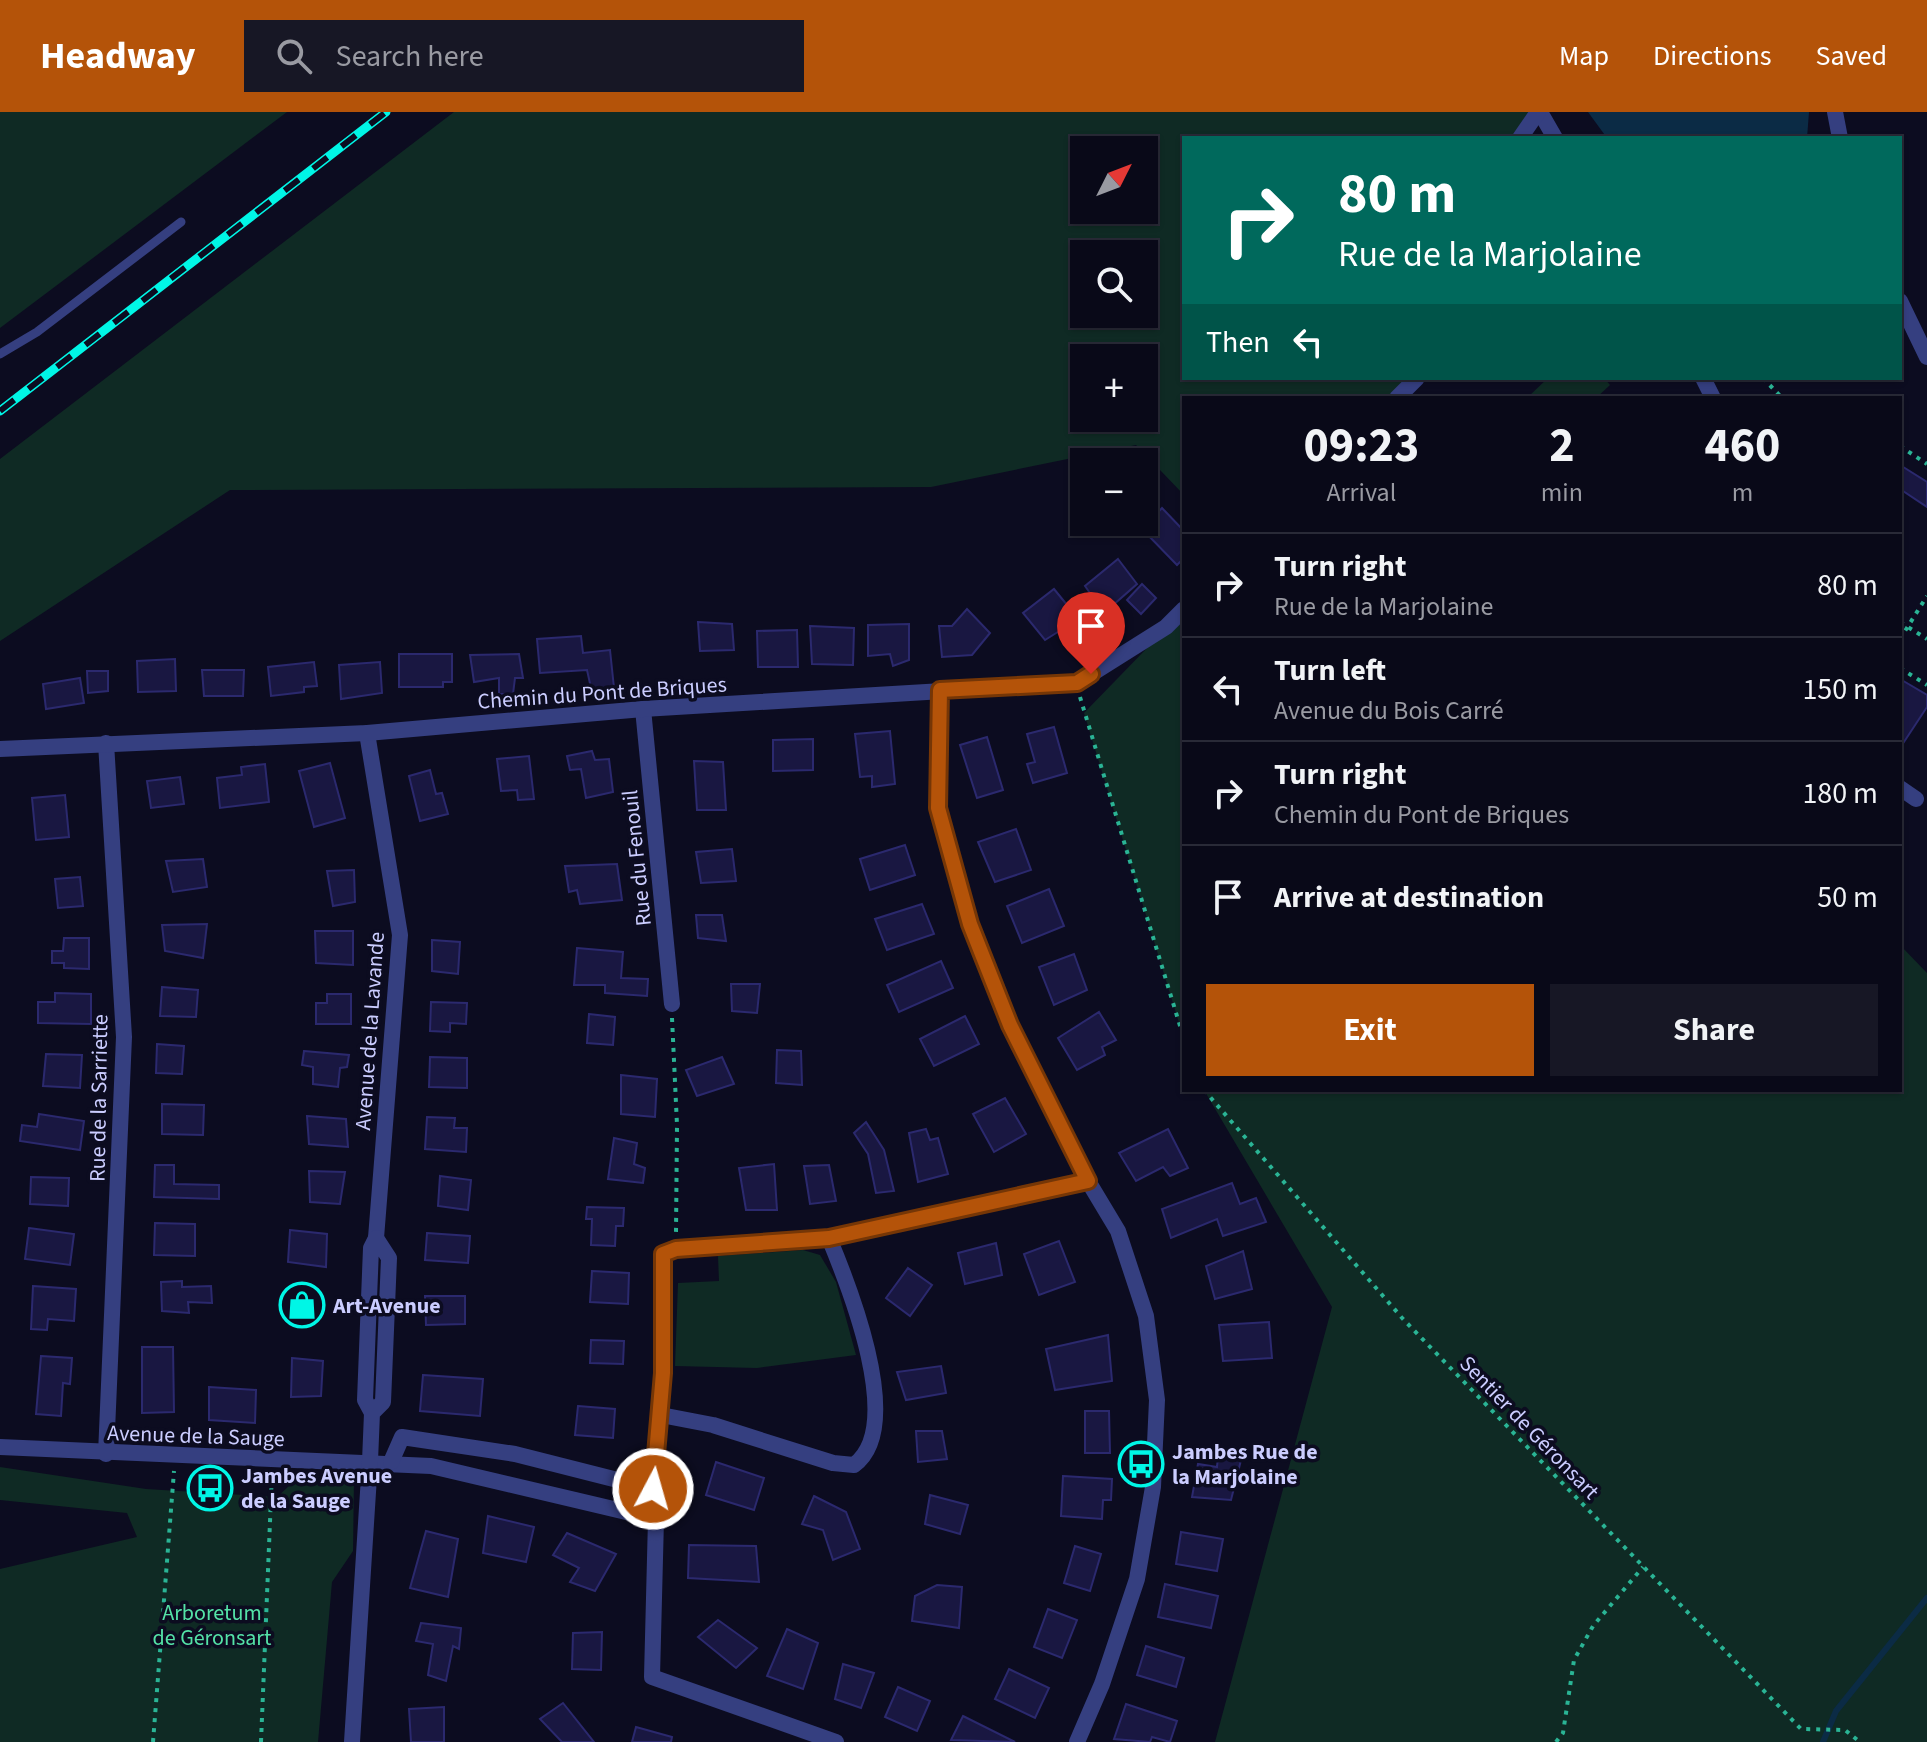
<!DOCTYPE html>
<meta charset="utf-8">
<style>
:root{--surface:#090918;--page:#171725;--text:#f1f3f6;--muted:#999aa2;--line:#292a37;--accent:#b45309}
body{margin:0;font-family:"Source Sans 3",sans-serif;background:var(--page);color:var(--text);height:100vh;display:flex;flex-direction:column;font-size:30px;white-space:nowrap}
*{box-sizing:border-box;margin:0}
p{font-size:26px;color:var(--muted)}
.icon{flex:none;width:44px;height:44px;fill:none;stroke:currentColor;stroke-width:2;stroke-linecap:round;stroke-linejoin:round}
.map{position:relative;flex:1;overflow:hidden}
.details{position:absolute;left:1182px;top:284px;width:720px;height:696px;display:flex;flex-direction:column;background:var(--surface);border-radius:0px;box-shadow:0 2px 6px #0004,0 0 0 2px var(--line)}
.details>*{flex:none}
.banner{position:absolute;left:1182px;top:24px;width:720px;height:244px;border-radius:0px;box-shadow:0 2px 6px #0004,0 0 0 2px var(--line);background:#00695c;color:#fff;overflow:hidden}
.needle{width:52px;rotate:48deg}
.fabs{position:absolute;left:1070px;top:24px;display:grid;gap:16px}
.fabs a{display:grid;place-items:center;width:88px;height:88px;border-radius:0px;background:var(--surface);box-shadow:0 2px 6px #0004,0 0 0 2px var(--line);font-size:40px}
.pin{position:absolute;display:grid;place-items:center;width:68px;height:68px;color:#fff;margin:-82px -34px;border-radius:50% 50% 50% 0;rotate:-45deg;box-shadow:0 0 8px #0007}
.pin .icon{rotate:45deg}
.me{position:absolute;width:88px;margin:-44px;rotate:6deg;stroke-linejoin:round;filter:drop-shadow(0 0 6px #0008)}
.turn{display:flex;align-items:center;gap:28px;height:168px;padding:0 24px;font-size:36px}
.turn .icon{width:104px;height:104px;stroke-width:2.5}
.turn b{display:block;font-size:56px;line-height:68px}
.then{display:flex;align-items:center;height:76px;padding:0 24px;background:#0003;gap:16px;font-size:30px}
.eta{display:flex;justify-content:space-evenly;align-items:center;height:136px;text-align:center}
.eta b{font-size:48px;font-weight:700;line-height:56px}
.button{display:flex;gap:16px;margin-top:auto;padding:16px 24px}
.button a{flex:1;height:92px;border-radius:0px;background:var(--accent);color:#fff;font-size:32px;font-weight:700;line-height:92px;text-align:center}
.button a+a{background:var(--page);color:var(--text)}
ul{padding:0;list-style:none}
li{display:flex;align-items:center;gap:24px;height:104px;padding:0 24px;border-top:2px solid var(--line)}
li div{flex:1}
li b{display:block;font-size:30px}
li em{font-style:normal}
header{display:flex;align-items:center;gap:48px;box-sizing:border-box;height:112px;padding:0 40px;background:var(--accent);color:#fff}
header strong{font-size:38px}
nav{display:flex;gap:44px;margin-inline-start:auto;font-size:28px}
.search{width:560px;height:72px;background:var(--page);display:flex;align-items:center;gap:20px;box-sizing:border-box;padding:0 28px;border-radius:0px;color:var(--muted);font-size:30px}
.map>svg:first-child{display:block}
</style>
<header>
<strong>Headway</strong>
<div class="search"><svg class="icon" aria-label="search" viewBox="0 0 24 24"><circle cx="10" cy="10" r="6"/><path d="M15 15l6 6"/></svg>Search here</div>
<nav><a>Map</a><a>Directions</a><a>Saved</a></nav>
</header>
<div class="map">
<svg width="1927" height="1630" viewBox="0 0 1927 1630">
<rect width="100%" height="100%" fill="#0c0c20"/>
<g fill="#0f2a24" fill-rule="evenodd">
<polygon points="0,0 287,0 0,216"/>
<path d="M454,0h1084l-18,26h-336v240h233l-20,20h-213v97l-48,-50 -205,42 -701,3 -230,151v-182zM1084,38h60v60h-60zM1084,142h60v60h-60zM1084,246h60v60h-60z"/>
<polygon points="1548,266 1604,266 1610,273 1596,286 1527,286"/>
<polygon points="1184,498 1184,927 1084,601"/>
<polygon points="1900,833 1927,861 1927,1630 1215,1630 1332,1195 1204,978 1900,978"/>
<polygon points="803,1138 820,1143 836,1170 856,1243 757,1256 675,1254 678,1171 719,1169 718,1144"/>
<polygon points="0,1355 146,1377 277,1385 301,1363 354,1367 353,1439 332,1470 318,1630 0,1630 0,1457 137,1425 127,1401 0,1388"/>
</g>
<polygon fill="#0b2b45" points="1588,0 1809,0 1807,26 1607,26"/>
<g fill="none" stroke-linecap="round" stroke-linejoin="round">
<polyline stroke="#0b2b45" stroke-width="6" points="1823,1630 1836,1599 1927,1486"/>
</g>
<g fill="#191741" stroke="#2b296e" stroke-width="2">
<polygon points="1900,353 1927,370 1927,395 1900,377"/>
<polygon points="1162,396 1184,419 1184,446 1177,453 1142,417"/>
<polygon points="1118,447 1137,472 1104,501 1085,474"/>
<polygon points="1142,472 1156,486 1141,502 1127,488"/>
<polygon points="1054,477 1094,526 1077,541 1061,518 1045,528 1023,501"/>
<polygon points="967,497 990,521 972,543 942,545 939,514 952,514"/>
<polygon points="698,510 732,512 734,538 700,539"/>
<polygon points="909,512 909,548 893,554 890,542 868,544 868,513"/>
<polygon points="810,514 854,516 853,553 812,552"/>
<polygon points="797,518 798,555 758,555 757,519"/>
<polygon points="581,524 583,541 610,538 614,576 591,576 587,558 540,561 537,527"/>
<polygon points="399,542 452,542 452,570 443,570 443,575 399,575"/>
<polygon points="519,542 523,566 515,566 513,582 499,582 499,566 474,570 470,543"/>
<polygon points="175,547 176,579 138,580 137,549"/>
<polygon points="314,550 317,574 304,575 304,580 271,584 268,555"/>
<polygon points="380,550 382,581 341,587 339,553"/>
<polygon points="202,558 244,558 243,584 204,584"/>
<polygon points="87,559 108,559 108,579 88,581"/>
<polygon points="80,566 84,591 46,597 43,572"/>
<polygon points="1900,567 1927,583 1927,595 1900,636"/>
<polygon points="1054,615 1067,661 1033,671 1027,652 1035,650 1027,622"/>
<polygon points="890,619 895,672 872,675 872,664 860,665 855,622"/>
<polygon points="987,625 1003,678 977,686 960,633"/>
<polygon points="813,627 813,658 773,659 773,628"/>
<polygon points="592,639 595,648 609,647 613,680 586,686 581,657 570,658 567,644"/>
<polygon points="529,644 534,687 518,688 517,678 501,679 497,647"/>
<polygon points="694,649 723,650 726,698 697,698"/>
<polygon points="330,651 345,706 314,715 299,659"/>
<polygon points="265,652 269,690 220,696 217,666 242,663 241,655"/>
<polygon points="430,658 436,682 442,681 448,702 420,709 409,664"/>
<polygon points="180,665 184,692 151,696 147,669"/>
<polygon points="65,683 69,725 36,728 32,686"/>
<polygon points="1016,717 1031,758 995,770 978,730"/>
<polygon points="905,733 915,763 870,778 860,747"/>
<polygon points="732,737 736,769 701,771 696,740"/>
<polygon points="203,747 207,775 173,780 166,749"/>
<polygon points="617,752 622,788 580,792 577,778 569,780 565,754"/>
<polygon points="354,758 355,790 333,794 327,759"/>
<polygon points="80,765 83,794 58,796 55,767"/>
<polygon points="1049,777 1064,814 1022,831 1007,794"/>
<polygon points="922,792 934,822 887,838 875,807"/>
<polygon points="696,803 722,803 726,829 698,826"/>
<polygon points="207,812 203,846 165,839 162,813"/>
<polygon points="315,819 353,819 353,853 316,851"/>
<polygon points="64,826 89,826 89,857 64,856 64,851 52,851 52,839 63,839"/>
<polygon points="432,828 460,830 458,862 432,859"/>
<polygon points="577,836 623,840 621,866 648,867 647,884 605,881 605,873 574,873"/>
<polygon points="1074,842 1087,878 1054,893 1039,855"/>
<polygon points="941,849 953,876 899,900 887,873"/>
<polygon points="731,872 760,872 757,901 732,899"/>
<polygon points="162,875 198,878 196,905 160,904"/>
<polygon points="55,881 91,882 91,912 38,911 38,890 55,890"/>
<polygon points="327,882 351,882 351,912 316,912 316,891 327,891"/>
<polygon points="431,890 467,891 466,912 450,911 450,920 430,919"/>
<polygon points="1099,900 1116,928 1102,935 1105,943 1077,958 1058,926"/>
<polygon points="589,902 615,905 613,933 587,931"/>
<polygon points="965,904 979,932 934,954 920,927"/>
<polygon points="157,932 184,934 182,962 156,961"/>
<polygon points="777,938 801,939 802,973 776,971"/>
<polygon points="304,939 349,943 347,955 340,956 338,975 313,972 313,955 302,953"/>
<polygon points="46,942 82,943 80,976 43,974"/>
<polygon points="430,945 467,946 467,976 429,975"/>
<polygon points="722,945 734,972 697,984 686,958"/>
<polygon points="621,963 657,967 655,1005 621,1002"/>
<polygon points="1005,986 1026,1022 994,1040 973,1002"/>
<polygon points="162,992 204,993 203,1023 162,1022"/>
<polygon points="39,1002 84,1009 80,1038 20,1029 22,1013 37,1015"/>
<polygon points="307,1004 346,1007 348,1035 309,1032"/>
<polygon points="427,1005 455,1006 454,1016 467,1016 466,1040 425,1037"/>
<polygon points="866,1010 884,1038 894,1079 876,1081 868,1042 854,1021"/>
<polygon points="926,1017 930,1028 938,1026 948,1062 918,1070 909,1021"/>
<polygon points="1168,1017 1188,1056 1170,1064 1163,1055 1136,1069 1119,1041"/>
<polygon points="614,1026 637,1031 634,1052 645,1056 643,1071 608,1067"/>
<polygon points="774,1052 777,1098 746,1098 739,1056"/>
<polygon points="155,1053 174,1053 174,1072 219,1073 219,1087 154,1085"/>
<polygon points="829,1053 836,1089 810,1092 804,1054"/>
<polygon points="309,1059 345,1060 340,1092 310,1090"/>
<polygon points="440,1064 471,1068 468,1098 438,1094"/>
<polygon points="31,1065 69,1066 68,1094 30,1092"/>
<polygon points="1232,1071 1240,1092 1256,1086 1266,1110 1223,1124 1217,1107 1171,1126 1162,1097"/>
<polygon points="587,1095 624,1096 623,1114 616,1114 615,1134 591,1133 592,1107 586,1107"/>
<polygon points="155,1111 195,1112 195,1144 154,1143"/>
<polygon points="29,1116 74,1122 70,1153 25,1147"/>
<polygon points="290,1118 327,1122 326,1155 288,1150"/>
<polygon points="427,1121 470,1124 468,1151 425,1148"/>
<polygon points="1059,1129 1075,1170 1039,1183 1024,1142"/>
<polygon points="996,1131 1002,1163 965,1172 958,1141"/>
<polygon points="1243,1139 1252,1177 1215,1187 1206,1154"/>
<polygon points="908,1156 932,1173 910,1204 886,1186"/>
<polygon points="592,1159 629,1161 628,1192 590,1190"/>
<polygon points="182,1169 182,1175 211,1174 212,1191 188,1190 189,1201 162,1199 161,1170"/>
<polygon points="33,1174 76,1177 74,1209 48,1207 47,1218 31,1217"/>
<polygon points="425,1184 465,1184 465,1212 426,1213"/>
<polygon points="1269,1210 1272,1246 1223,1249 1219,1213"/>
<polygon points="1108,1223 1112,1269 1055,1278 1046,1237"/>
<polygon points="591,1228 624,1229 623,1252 590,1251"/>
<polygon points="142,1235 173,1235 174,1300 142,1301"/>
<polygon points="41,1244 72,1246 70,1272 63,1271 61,1304 36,1302"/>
<polygon points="292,1246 323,1249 321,1284 291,1285"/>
<polygon points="941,1254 946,1281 906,1288 897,1260"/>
<polygon points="423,1263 483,1267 480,1304 420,1299"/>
<polygon points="209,1275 256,1278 255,1311 209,1308"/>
<polygon points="578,1294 615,1297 613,1326 575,1323"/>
<polygon points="1085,1299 1109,1299 1110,1341 1085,1341"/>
<polygon points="916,1319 942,1319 947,1347 918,1350"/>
<polygon points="1218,1344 1241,1348 1231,1388 1192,1385 1198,1352 1217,1355"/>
<polygon points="716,1350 764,1366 754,1398 706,1383"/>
<polygon points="1063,1364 1112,1367 1111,1388 1103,1388 1102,1407 1061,1404"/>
<polygon points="930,1383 968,1393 960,1422 925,1412"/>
<polygon points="814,1384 846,1400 860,1437 833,1448 823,1418 802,1412"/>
<polygon points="488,1404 534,1415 526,1450 483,1441"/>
<polygon points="426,1419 458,1427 448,1485 410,1476"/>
<polygon points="1181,1420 1223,1427 1217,1459 1176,1452"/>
<polygon points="567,1421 616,1442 595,1479 570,1470 579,1456 553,1443"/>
<polygon points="689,1433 756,1434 759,1470 688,1466"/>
<polygon points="1075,1434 1101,1442 1090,1479 1064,1471"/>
<polygon points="1165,1472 1218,1484 1211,1516 1158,1505"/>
<polygon points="937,1473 962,1475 959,1516 912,1509 915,1484"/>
<polygon points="1048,1497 1077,1508 1062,1546 1034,1535"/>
<polygon points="718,1508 757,1536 736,1556 698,1525"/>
<polygon points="421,1511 461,1516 459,1537 453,1534 446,1569 428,1563 433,1532 416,1529"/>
<polygon points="787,1517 818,1531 803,1577 767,1564"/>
<polygon points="602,1520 601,1558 572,1557 573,1521"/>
<polygon points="1146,1534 1184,1546 1176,1575 1137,1563"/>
<polygon points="843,1552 874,1561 861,1596 835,1587"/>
<polygon points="1009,1557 1049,1576 1035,1606 995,1587"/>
<polygon points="898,1575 930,1589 917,1619 885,1605"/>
<polygon points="563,1591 594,1630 562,1630 540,1607"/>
<polygon points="1126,1592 1177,1609 1170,1630 1152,1625 1150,1630 1114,1627"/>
<polygon points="444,1595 444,1630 411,1630 409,1597"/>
<polygon points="963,1604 1015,1630 951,1628"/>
<polygon points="636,1615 672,1625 671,1630 632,1630"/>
</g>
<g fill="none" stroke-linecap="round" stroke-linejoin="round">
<g stroke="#2ab495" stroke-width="4" stroke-dasharray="4 6" stroke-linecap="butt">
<polyline points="1763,266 1782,286"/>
<polyline points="1900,334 1927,352"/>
<polyline points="1900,510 1927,527"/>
<polyline points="1900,527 1927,484"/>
<polyline points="1900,556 1927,573"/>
<polyline points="1080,585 1184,927"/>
<polyline points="672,906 677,1013 676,1121"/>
<polyline points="1204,978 1403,1207 1801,1617 1845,1618 1860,1630"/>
<polyline points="153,1630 174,1359"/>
<polyline points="261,1630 272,1361"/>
<polyline points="1556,1630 1563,1621 1574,1548 1593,1514 1643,1455"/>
</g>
<polyline stroke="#353f80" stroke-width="9" points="0,242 37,220 181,110"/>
<g stroke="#353f80" stroke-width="16">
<polyline points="1540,0 1555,26"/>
<polyline points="1835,0 1840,26"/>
<polyline points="1520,26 1538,0"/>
<polyline points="1900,189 1927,245"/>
<polyline points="1703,266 1713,286"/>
<polyline points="1397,286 1417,266"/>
<polyline points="940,578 938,696 970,812 1010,913 1088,1069 1118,1119 1146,1204 1157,1288 1153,1375 1137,1467 1102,1572 1077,1630"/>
<polyline points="643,597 672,892"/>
<polyline points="367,621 400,823 376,1126"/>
<polyline points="106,631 124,925 106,1342"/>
<polyline points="0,637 367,621 643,597 1077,571 1166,515 1184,497"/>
<polyline points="1900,676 1916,687"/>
<path d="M661,1303l52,10 120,38 21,2c52,-38 -5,-179 -25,-227"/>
<polyline points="0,1335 431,1354 656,1407"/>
<polyline points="391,1350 402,1325 515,1342 653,1377"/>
<polyline points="352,1630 370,1349 372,1301 365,1288 371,1136 376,1126 389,1146 383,1290 372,1301"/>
<polyline points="836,1630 652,1565 656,1407 653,1377 663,1261 663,1142 676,1137 829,1126 1088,1069"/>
</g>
<g stroke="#00f6e6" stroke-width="9">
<polyline id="rail" points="0,299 386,0"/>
</g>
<use href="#rail" stroke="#0c0c20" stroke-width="6" stroke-dasharray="18" stroke-linecap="butt"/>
</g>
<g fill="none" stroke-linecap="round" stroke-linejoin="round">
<g stroke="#753606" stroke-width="20">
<polyline id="route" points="653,1377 663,1261 663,1142 676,1137 829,1126 1088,1069 1010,913 970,812 938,696 940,578 1077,571 1091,562"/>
</g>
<use href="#route" stroke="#b45309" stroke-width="14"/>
</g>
<defs>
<g id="shop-ring" transform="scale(2.3)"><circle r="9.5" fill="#0c0c20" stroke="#00f6e6" stroke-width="1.5"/><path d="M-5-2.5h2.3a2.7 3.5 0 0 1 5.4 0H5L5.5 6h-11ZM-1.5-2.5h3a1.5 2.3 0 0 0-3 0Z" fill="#00f6e6"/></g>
<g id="bus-ring" transform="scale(2.3)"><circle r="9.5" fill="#0c0c20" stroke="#00f6e6" stroke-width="1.5"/><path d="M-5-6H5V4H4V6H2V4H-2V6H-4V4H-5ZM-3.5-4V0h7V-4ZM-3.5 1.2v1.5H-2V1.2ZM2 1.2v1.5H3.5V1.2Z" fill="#00f6e6"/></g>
</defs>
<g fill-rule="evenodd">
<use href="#shop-ring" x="302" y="1193"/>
<use href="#bus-ring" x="1141" y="1352"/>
<use href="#bus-ring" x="210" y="1376"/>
</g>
<g text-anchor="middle" stroke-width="7" stroke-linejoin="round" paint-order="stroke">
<g font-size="22" fill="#cbcdff" stroke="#0c0c20">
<text transform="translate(602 580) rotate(-4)" y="8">Chemin du Pont de Briques</text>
<text transform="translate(636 746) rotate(-96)" y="8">Rue du Fenouil</text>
<text transform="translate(369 919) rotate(-86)" y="8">Avenue de la Lavande</text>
<text transform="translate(98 986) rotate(-89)" y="8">Rue de la Sarriette</text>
<text transform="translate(1530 1315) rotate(46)" y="8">Sentier de Géronsart</text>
<text transform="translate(196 1323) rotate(2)" y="8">Avenue de la Sauge</text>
</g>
<g font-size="22" font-weight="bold" fill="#cbcdff" stroke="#0c0c20" text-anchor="start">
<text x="333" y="1201">Art-Avenue</text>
<text x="1172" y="1347">Jambes Rue de<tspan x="1172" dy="25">la Marjolaine</tspan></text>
<text x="241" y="1371">Jambes Avenue<tspan x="241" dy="25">de la Sauge</tspan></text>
</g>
<g font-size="22" fill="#54e2a7" stroke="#0c0c20">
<text x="212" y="1508">Arboretum<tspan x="212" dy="25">de Géronsart</tspan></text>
</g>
</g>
</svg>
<div class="fabs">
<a><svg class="needle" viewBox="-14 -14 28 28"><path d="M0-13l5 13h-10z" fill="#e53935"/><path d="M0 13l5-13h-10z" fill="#999aa2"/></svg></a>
<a><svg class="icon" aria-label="search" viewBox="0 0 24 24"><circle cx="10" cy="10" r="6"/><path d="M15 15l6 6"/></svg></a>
<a>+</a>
<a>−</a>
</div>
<div class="pin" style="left:1091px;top:562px;background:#d93025"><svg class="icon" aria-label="arrive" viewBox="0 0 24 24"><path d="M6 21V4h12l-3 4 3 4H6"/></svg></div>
<svg class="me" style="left:653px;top:1377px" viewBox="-20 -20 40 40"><circle r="17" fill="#b45309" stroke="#fff" stroke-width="3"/><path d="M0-11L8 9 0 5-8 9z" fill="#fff"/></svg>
<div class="banner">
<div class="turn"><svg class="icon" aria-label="right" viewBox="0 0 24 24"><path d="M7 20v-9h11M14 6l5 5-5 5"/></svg><div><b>80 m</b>Rue de la Marjolaine</div></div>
<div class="then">Then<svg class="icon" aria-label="left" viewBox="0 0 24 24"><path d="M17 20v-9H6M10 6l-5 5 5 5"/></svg></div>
</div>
<section class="details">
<div class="eta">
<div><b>09:23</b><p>Arrival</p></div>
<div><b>2</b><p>min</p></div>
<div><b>460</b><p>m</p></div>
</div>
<ul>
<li><svg class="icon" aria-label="right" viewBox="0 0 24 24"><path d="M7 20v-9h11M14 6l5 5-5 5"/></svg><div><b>Turn right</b><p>Rue de la Marjolaine</p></div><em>80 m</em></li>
<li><svg class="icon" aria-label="left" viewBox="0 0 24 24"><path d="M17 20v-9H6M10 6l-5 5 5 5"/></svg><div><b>Turn left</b><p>Avenue du Bois Carré</p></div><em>150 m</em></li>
<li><svg class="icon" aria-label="right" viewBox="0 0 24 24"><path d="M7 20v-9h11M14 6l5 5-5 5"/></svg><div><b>Turn right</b><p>Chemin du Pont de Briques</p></div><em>180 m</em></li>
<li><svg class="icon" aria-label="arrive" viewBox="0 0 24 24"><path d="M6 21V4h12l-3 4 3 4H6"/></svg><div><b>Arrive at destination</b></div><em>50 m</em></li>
</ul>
<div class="button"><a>Exit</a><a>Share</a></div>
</section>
</div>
